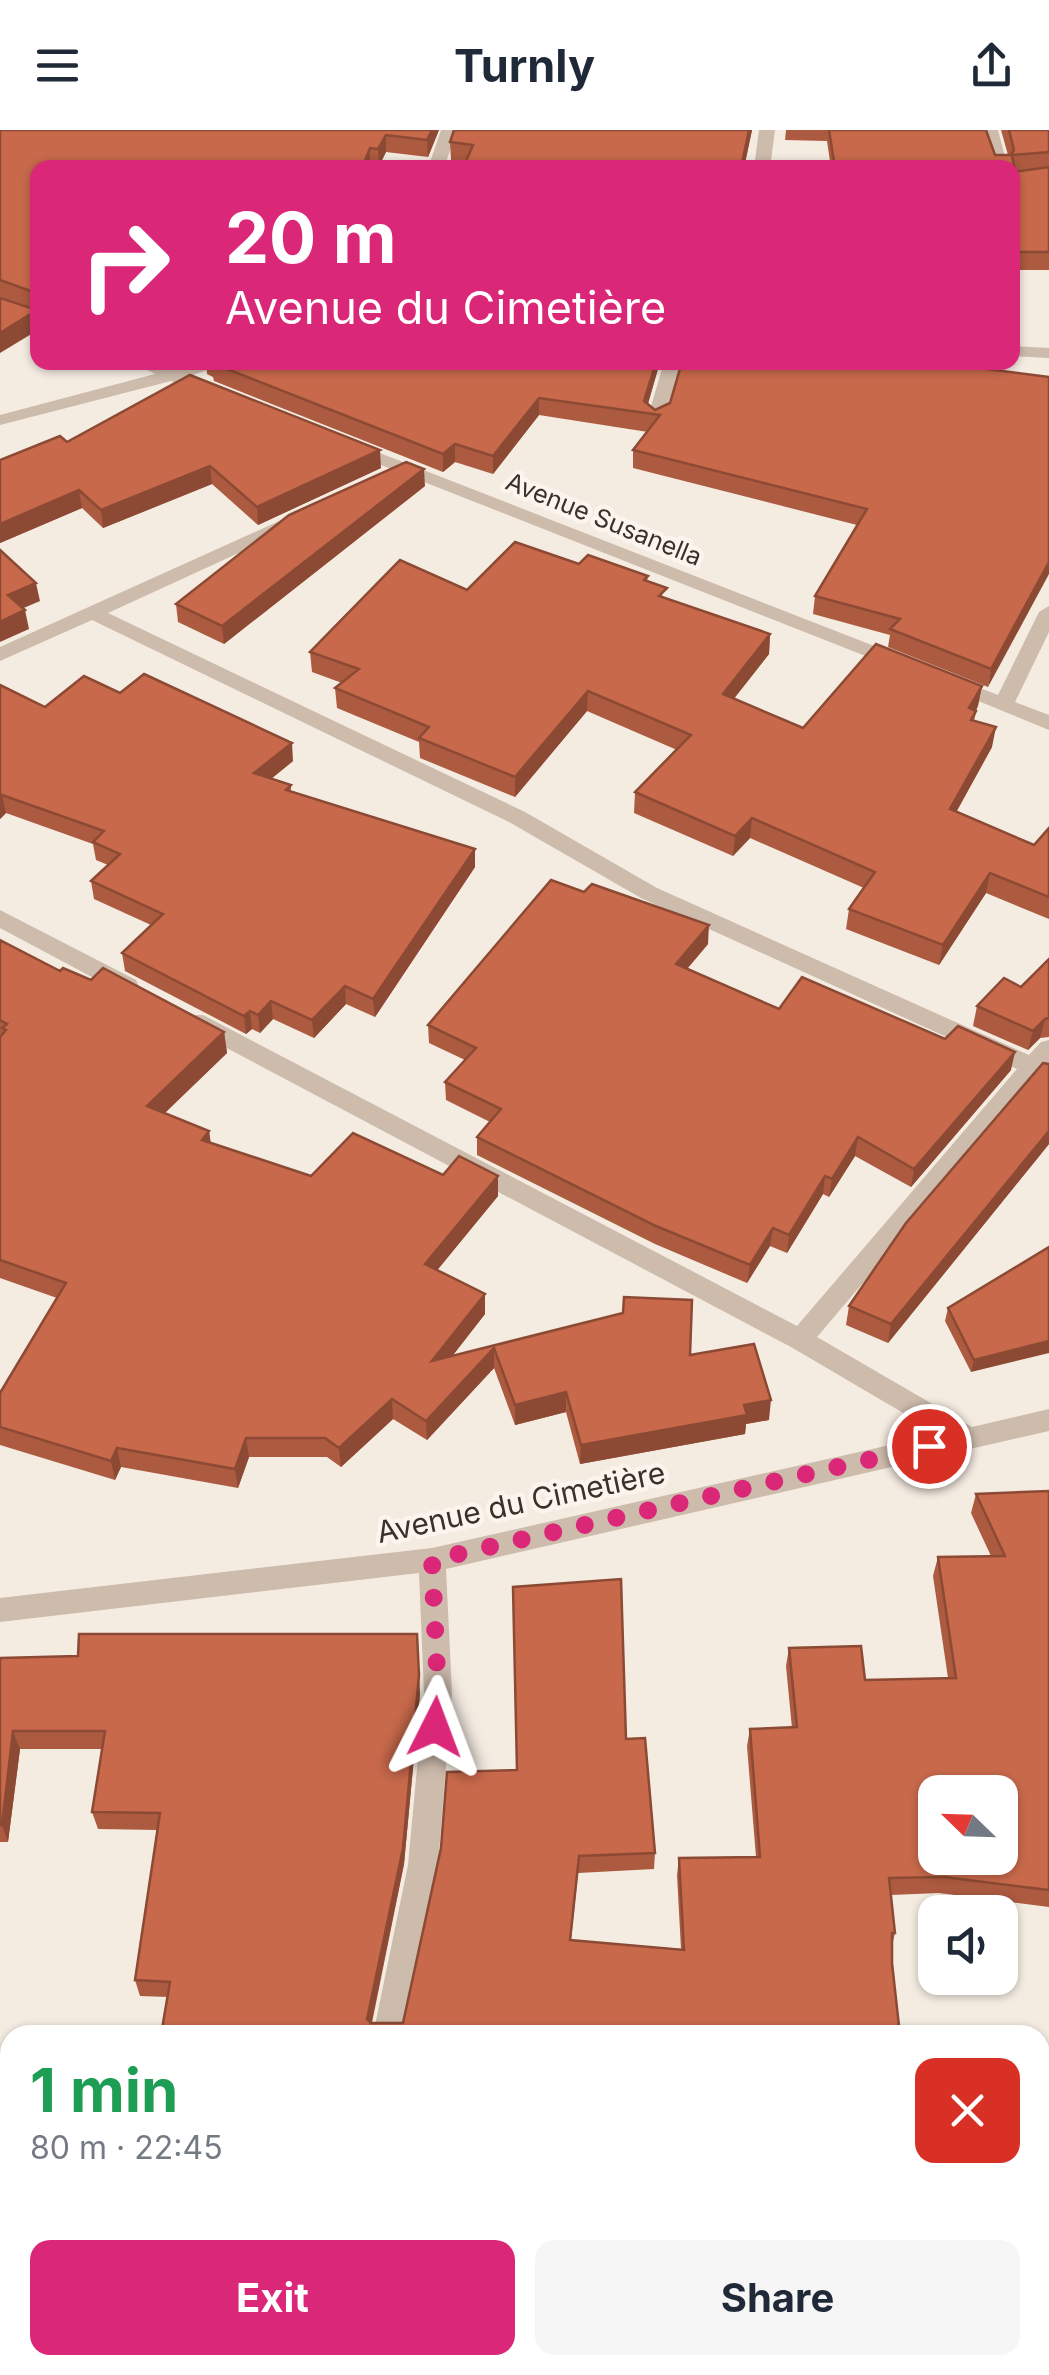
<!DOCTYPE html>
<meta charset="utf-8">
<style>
:root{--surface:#fff;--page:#f6f6f7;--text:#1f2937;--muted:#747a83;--accent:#db2777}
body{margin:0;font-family:Inter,sans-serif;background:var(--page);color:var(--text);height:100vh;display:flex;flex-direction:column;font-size:38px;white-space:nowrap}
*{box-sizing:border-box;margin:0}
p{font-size:32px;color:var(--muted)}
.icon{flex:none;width:55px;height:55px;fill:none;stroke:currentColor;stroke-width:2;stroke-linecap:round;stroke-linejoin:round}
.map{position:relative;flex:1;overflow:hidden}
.sheet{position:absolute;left:0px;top:1895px;width:1050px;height:350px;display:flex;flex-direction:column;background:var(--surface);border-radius:30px 30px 0 0;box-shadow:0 2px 8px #0004}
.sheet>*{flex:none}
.hud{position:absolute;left:30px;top:30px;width:990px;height:210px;border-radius:20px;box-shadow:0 2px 8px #0004;background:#db2777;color:#fff;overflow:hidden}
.needle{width:65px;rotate:293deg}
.tools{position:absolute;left:918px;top:1645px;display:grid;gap:20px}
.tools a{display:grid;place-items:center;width:100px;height:100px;border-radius:20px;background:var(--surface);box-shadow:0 2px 8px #0004;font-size:50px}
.pin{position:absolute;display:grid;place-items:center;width:85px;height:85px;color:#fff;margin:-42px;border:5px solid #fff;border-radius:50%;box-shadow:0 2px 10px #0007}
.me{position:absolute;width:110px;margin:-55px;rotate:3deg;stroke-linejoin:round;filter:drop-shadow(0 0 8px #0008)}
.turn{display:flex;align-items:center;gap:35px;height:210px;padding:0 30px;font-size:45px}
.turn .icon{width:130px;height:130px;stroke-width:2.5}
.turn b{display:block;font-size:70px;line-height:85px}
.round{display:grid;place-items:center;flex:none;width:105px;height:105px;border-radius:20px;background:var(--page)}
.overview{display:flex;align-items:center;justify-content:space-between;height:170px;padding:0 30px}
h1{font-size:60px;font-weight:700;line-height:75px;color:#1e9e55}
.cta{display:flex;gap:20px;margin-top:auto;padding:20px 30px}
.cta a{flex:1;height:115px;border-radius:20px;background:var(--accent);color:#fff;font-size:40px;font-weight:700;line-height:115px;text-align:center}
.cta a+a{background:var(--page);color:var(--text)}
header{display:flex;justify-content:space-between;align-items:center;height:130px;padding:0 30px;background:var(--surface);font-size:45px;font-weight:700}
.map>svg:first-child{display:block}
</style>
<header><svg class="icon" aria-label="menu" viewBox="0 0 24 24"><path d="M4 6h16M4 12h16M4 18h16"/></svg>Turnly<svg class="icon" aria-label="share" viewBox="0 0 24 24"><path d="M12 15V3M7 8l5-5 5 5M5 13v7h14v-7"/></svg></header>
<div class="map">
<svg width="1049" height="2245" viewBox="0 0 1049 2245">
<rect width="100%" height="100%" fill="#f4ebe1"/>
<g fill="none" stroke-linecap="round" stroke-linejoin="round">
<g fill="#cdbbac" fill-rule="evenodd">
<polygon points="441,0 457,0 444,38 428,38"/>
<polygon points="759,0 775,0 770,38 754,38"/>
<polygon points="982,0 998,0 1008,38 992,38"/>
<polygon points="1012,216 1049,218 1049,228 1012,226"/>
<polygon points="132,232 157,232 173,239 200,232 230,232 190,246 220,258 220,266 208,266 171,251 0,295 0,285 155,244"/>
<polygon points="664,232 682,232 665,290 656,295 647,290"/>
<polygon points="349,311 905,528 908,532 905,536 891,536 343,320 340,316"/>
<polygon points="297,383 304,385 304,393 108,483 525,682 657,758 1029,925 1041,912 1049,910 1049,953 1037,948 817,1207 972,1297 1049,1279 1049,1301 446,1439 452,1563 438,1735 405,1905 373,1905 408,1735 424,1563 419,1443 0,1492 0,1468 432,1418 939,1304 791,1217 187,897 183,891 187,885 203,885 797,1196 1017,939 641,768 509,692 92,490 0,531 0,517"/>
<polygon points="1049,476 1049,502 1015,572 1049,585 1049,600 942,556 942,548 949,546 998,565 1039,482"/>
<polygon points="0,780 136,850 139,856 136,862 120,862 0,798"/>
<polygon points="0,2175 10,2179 10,2213 0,2209"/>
<polygon points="100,2235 157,2235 161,2245 104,2245"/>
<polygon points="293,2235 327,2235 324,2245 290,2245"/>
</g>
</g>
<g fill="#ac5a40">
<polygon points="0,0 439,0 428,27 386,22 379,36 371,35 370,38 38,38 37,180 0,167"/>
<polygon points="454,0 752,0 744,38 463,38 465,31 451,30 450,12"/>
<polygon points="786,0 986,0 995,25 1008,25 1001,0 1049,0 1049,140 1012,140 1012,38 831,38 827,11 785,10"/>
<polygon points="206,232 660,232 648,274 655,280 1049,247 988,557 888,517 890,505 813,484 815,466 857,395 633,338 633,320 648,302 539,285 493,344 455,332 443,342 214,251 213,247 207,244"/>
<polygon points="67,312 381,338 258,395 212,354 103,398 82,378 0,413 0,330"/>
<polygon points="425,356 224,514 178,492 176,474"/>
<polygon points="579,434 648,446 647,451 666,469 770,504 769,524 734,568 803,598 982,556 974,591 992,617 956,682 1034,715 1049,698 1049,789 986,763 939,835 846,799 849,779 864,758 750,708 733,726 634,683 635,662 677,620 587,581 515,667 420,628 419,612 337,578 335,558 342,553 312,542 310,522 467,460"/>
<polygon points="0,555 45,577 120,563 293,631 271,649 291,655 291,662 475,719 475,737 375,887 346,874 314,908 273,889 260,903 252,899 246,904 125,841 122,823 151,795 94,769 91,751 108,735 96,730 93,714 6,683 0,689"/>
<polygon points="0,810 60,841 91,850 224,902 227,923 165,983 209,1001 210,1012 311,1046 498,1046 498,1066 437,1140 485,1184 452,1226 623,1183 690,1225 769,1290 746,1294 745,1304 580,1334 566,1282 515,1295 494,1238 427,1310 393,1289 341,1337 327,1327 249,1327 238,1358 121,1337 115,1350 0,1315 0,1263 57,1168 0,1148"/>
<polygon points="708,814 687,839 779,879 1011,940 911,1057 855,1026 829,1067 823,1064 787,1123 770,1116 747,1153 655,1114 477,1025 477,1007 490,992 446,970 445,952 465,930 429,913 428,895"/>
<polygon points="1049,829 1049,907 1040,908 1028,920 973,896 977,876 1021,857"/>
<polygon points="1049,934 1049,1014 888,1213 846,1195 849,1176"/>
<polygon points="1049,1117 971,1242 945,1191 948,1178"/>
<polygon points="1049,1361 1049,1777 939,1763 891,1765 895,1803 892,1816 892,1833 900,1905 161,1905 168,1867 140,1866 135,1850 157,1700 98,1699 92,1682 102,1619 20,1619 8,1712 0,1712 0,1528 420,1563 404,1734 372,1893 403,1893 516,1640 626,1609 655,1723 654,1739 578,1743 571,1810 681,1819 677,1745 679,1728 756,1727 747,1616 750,1599 792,1598 786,1536 789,1518 865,1550 948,1548 933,1446 938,1427 991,1426 971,1383 976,1364"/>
<polygon points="10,1991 10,2088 0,2085 0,2015"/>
<polygon points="1001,2235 1040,2235 1049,2245 1001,2245"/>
</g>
<g fill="#8c4a34">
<polygon points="432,0 439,0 428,27 427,10"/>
<polygon points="749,0 752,0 744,38 741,38"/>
<polygon points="386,5 386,22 379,36 378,19"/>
<polygon points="370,18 370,38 362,38"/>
<polygon points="37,180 38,200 0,223 0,203"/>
<polygon points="656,232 660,232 645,283 644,271"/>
<polygon points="539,268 539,285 493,344 493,326"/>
<polygon points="455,314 455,332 443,342 443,324"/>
<polygon points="380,320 381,338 258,395 257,377"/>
<polygon points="210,336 212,354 103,398 101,380"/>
<polygon points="424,339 425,356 224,514 222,496"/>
<polygon points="79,360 82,378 0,413 0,394"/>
<polygon points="1049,432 1049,444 988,557 991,539"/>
<polygon points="36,453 40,471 12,483 8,465"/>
<polygon points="25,480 29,499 0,512 0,492"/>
<polygon points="770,504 769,524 722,584 723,564"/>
<polygon points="982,556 978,576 966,599 969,578"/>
<polygon points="588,561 587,581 515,667 515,647"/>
<polygon points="996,597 992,617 947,699 950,679"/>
<polygon points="292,613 293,631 256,661 254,643"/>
<polygon points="2,665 6,683 0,689 0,667"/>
<polygon points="752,688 750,708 733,726 735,706"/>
<polygon points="475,719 475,737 375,887 373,869"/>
<polygon points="990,743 986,763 939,835 943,815"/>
<polygon points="709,795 708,814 675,853 676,834"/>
<polygon points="345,856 346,874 314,908 312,890"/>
<polygon points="271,871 273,889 260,903 258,885"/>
<polygon points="250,881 252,899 246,904 244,886"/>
<polygon points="1045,889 1040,908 1028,920 1033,901"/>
<polygon points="224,902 227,923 151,996 147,976"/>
<polygon points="1015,922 1011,940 911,1057 914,1039"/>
<polygon points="209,1001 212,1021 202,1010"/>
<polygon points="1049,1001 1049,1014 888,1213 891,1194"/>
<polygon points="858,1007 855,1026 829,1067 832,1049"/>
<polygon points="498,1046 498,1066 426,1154 425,1134"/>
<polygon points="825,1046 823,1064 787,1123 789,1105"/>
<polygon points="773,1098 770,1116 747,1153 750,1135"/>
<polygon points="485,1164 485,1184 433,1251 432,1231"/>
<polygon points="1049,1211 1049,1223 971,1242 974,1230"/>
<polygon points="494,1218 494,1238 427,1310 426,1291"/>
<polygon points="566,1262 566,1282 515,1295 515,1275"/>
<polygon points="392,1269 393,1289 341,1337 339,1318"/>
<polygon points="771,1270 769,1290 746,1294 745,1304 580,1334 581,1315 744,1275"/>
<polygon points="246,1308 249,1327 238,1358 235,1339"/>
<polygon points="117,1318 121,1337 115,1350 111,1331"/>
<polygon points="417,1504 420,1563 404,1734 369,1904 367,1889"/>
<polygon points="13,1601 20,1619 8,1712 2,1695"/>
</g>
<g fill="#c8694b" stroke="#8c4a34" stroke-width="2.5" fill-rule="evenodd">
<polygon points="0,0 432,0 427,10 386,5 378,19 370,18 362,38 38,38 37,180 36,163 0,150"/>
<polygon points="454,0 749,0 741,38 463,38 473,15 450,12"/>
<polygon points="829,0 986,0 995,25 1011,25 1014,20 1009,0 1049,0 1049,22 1012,25 1015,42 1049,37 1049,122 1012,122 1012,38 835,38"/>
<polygon points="0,168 37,180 0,203"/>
<polygon points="213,232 656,232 644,271 655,280 670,273 682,232 931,232 1049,247 1049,432 991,539 890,499 900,489 815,466 867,379 633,320 660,285 539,268 493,326 455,314 443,324 212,233"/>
<polygon points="190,245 380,320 257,377 210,336 101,380 79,360 0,394 0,330 60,306 67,312"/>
<polygon points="406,332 424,339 222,496 176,474 289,385"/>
<polygon points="515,412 579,434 588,425 648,446 644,450 667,458 659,466 770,504 723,564 803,598 876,514 982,556 969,578 976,581 971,590 996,597 950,679 1034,715 1049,698 1049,767 990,743 943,815 849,779 875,742 752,688 735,706 635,662 691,605 588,561 515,647 419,608 429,597 335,558 359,539 310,522 400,430 467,460"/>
<polygon points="0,420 36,453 8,465 25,480 0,492"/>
<polygon points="144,544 292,613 254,643 291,655 286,660 475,719 373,869 345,856 312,890 271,871 258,885 250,881 244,886 122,823 163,784 91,751 120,724 93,712 104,701 2,665 0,667 0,555 45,577 84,546 120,563"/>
<polygon points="551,750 584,762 592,754 709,795 676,834 779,879 802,847 945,909 958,896 1015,922 914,1039 858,1007 832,1049 825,1046 789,1105 773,1098 750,1135 656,1096 477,1007 501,979 445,952 476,918 428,895"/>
<polygon points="0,810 60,841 63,838 91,850 103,838 224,902 147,976 209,1001 202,1010 311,1046 353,1003 443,1045 459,1026 498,1046 425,1134 485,1164 432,1231 623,1183 624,1167 692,1170 690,1225 754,1214 771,1270 744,1275 747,1285 581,1315 566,1262 515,1275 494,1218 426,1291 392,1269 339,1318 325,1308 246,1308 235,1339 117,1318 111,1331 0,1297 0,1263 66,1153 0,1130 0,907 6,900 2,898 7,894 0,890"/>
<polygon points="1049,829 1049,888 1045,889 1033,901 977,876 1004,848 1021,857"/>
<polygon points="1043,933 1049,934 1049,1001 891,1194 849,1176 906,1093"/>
<polygon points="1049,1117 1049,1211 974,1230 948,1178"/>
<path d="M1049,1361v399l-105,-13 -55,1 6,55h-3v30l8,72h-739l9,-53 -35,-2 25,-167 -68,-1 13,-81h-92l-11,94h-2v-167l78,-2 1,-22h338l2,41 -16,173 -36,171 4,4h32l38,-175 6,-76 70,-2 -4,-183 108,-8 5,160 19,-1 10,115 -76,3 -9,84 114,10 -5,-92 81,-1 -10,-128 47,-2 -8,-79 72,-2 4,34 91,-2 -18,-121 67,-1 -29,-62zM935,1662h65v66h-65z"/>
<polygon points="10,1991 10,2076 0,2073 0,2015"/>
<polygon points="1040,2166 1049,2168 1049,2245 1009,2245 1009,2235 1040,2235"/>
<polygon points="326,2235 812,2235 811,2245 338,2245 324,2241"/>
</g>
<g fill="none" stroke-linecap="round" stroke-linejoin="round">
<polyline stroke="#db2777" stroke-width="18" stroke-dasharray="0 32.4" points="435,1597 438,1563 432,1430 929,1316"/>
</g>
<g text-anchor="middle" stroke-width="9" stroke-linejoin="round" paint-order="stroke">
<g font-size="25" fill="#3b302b" stroke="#fbf5ee">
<text transform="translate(604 389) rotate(22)" y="9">Avenue Susanella</text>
</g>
<g font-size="30" fill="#3b302b" stroke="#fbf5ee">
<text transform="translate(521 1373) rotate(-12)" y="10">Avenue du Cimetière</text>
</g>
</g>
</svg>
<div class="tools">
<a><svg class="needle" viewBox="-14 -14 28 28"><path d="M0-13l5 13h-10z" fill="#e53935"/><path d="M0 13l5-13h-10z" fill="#747a83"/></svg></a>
<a><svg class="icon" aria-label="sound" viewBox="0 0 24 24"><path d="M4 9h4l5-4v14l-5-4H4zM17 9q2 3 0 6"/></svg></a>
</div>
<div class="pin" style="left:929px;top:1316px;background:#d93025"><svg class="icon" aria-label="arrive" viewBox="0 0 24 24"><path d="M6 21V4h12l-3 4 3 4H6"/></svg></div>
<svg class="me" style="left:435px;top:1597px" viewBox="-20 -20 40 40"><path d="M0-17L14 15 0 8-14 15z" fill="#db2777" stroke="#fff" stroke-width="4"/></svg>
<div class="hud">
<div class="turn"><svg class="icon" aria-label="right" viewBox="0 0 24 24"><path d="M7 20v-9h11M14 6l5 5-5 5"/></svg><div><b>20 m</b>Avenue du Cimetière</div></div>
</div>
<section class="sheet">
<div class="overview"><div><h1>1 min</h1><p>80 m · 22:45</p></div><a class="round" style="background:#d93025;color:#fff"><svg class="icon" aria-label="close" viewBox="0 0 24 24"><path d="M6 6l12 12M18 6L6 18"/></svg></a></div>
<div class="cta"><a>Exit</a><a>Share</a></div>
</section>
</div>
